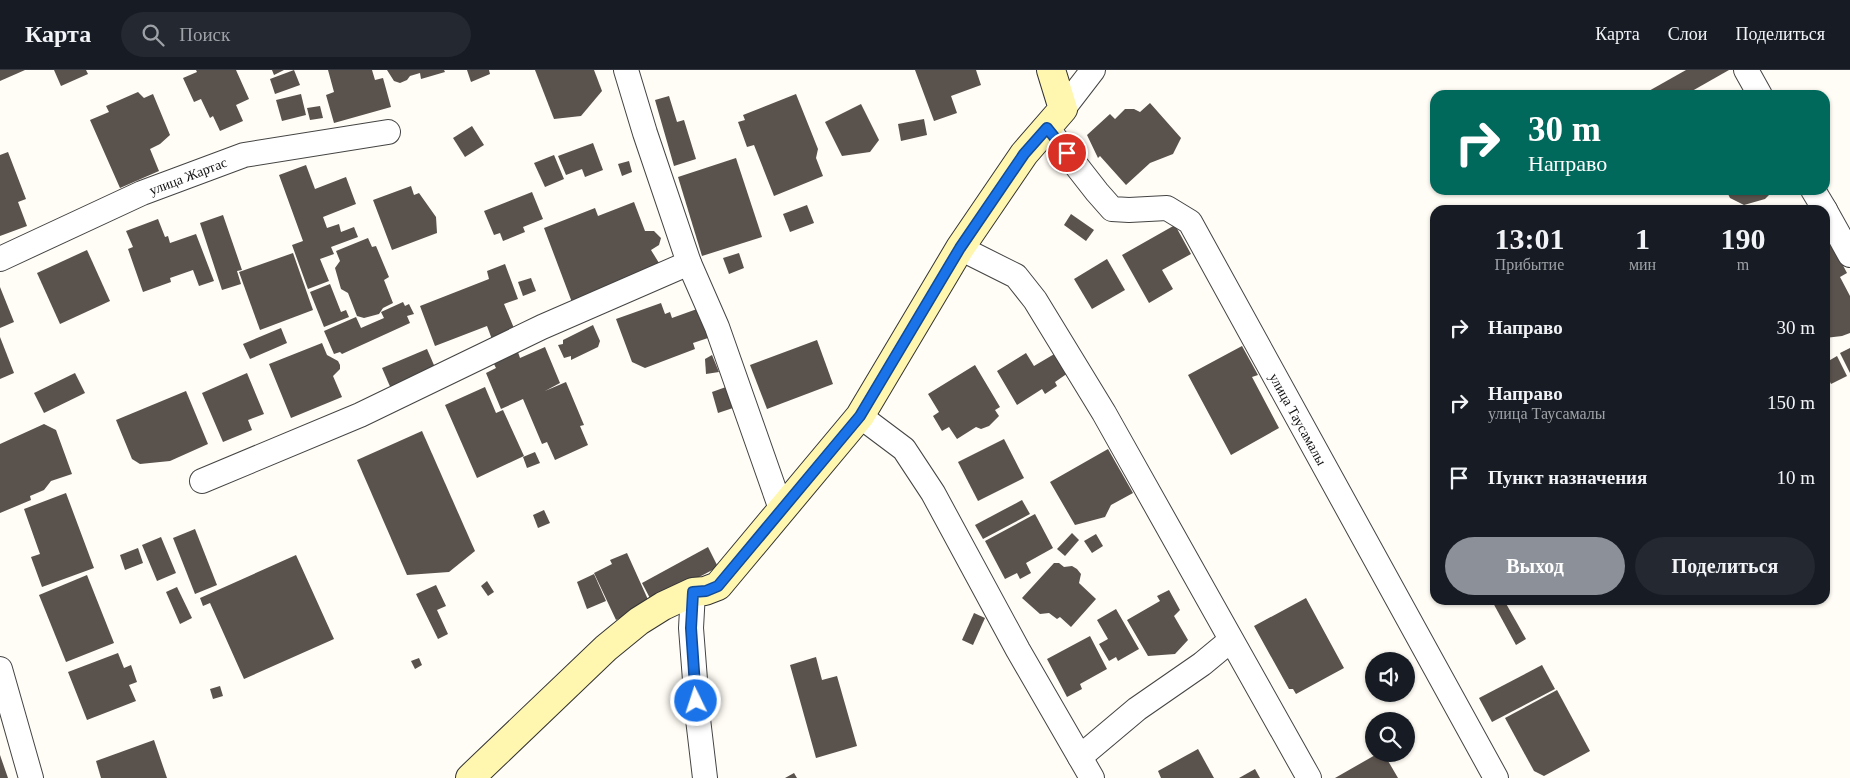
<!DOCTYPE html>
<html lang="ru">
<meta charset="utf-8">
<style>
:root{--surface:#171b24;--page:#242831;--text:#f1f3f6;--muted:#9ea1a6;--line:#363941;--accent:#8c9099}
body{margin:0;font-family:"Times New Roman",serif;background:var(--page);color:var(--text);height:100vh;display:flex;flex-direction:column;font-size:19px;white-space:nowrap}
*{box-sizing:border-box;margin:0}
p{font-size:16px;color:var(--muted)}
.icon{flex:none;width:28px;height:28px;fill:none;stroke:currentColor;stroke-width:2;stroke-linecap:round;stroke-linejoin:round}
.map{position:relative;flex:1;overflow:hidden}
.sheet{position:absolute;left:1430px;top:135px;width:400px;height:400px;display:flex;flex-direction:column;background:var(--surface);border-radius:15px;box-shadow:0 1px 4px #0004}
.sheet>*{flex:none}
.banner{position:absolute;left:1430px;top:20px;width:400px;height:105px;border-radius:15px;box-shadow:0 1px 4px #0004;background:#00695c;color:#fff;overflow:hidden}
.tools{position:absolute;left:1365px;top:582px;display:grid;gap:10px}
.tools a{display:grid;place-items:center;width:50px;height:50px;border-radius:50%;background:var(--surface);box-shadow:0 1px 4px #0004;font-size:25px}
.pin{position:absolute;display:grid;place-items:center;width:42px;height:42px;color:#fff;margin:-21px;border:2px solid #fff;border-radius:50%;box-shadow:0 1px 5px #0007}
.me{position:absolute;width:55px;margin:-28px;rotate:356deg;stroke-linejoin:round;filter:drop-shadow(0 0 4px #0008)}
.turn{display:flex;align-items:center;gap:18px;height:105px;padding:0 15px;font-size:22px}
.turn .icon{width:65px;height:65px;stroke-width:2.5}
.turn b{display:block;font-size:35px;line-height:42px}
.eta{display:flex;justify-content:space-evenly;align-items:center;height:85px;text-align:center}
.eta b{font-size:30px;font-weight:600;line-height:35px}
.primary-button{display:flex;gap:10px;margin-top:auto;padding:10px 15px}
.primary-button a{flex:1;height:58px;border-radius:30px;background:var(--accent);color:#fff;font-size:20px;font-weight:600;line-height:58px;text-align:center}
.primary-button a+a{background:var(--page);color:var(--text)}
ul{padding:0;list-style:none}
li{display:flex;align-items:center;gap:15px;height:75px;padding:0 15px}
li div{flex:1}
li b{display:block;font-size:19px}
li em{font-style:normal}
header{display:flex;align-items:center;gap:30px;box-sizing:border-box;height:70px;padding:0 25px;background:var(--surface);border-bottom:1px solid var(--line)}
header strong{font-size:24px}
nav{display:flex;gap:28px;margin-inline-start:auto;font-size:18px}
.search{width:350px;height:45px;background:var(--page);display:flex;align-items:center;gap:12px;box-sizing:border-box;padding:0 18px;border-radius:28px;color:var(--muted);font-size:19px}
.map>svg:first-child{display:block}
</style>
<header>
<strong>Карта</strong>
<div class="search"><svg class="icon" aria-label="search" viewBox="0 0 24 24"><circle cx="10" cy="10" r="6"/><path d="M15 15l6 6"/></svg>Поиск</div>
<nav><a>Карта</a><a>Слои</a><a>Поделиться</a></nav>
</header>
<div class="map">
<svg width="1850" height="708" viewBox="0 0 1850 708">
<rect width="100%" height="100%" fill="#fffdf5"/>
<g fill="#5a524d">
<polygon points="0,0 25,0 0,11"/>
<polygon points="54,0 86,0 88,4 61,16"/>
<polygon points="196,0 236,0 249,29 236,35 243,51 220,61 213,46 210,48 201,29 194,32 183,8 197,2"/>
<polygon points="272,0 284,0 274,5"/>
<polygon points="294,0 300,15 275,24 270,9"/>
<polygon points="328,0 372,0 375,10 383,8 391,37 334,53 326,25 334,22"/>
<polygon points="387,0 444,0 445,2 421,9 420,3 410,6 407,10 400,13 394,11"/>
<polygon points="467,0 489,0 490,4 471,12"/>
<polygon points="535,0 594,0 602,21 581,46 554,49"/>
<polygon points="915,0 976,0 981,15 951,26 957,43 934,51"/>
<polygon points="1686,0 1729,0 1685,25 1649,25 1647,22"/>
<polygon points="138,22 144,28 153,24 170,65 160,74 150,79 159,101 120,118 90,50 109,42 106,36"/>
<polygon points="301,24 306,45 282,51 276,30"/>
<polygon points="796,24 818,79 816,88 823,106 774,126 754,75 747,77 738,52 745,50 743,45"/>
<polygon points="669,26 677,52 684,50 696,89 674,96 655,30"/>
<polygon points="1150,33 1181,68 1173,84 1150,93 1126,115 1100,86 1098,88 1087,65 1110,44 1115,49 1125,39 1134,39 1140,42"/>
<polygon points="861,34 879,70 870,82 842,86 825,52"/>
<polygon points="320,36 323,48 310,50 307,38"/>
<polygon points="924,49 927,65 901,71 898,54"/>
<polygon points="472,56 484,75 465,87 453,68"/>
<polygon points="593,73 603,100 585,107 582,99 566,105 558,86"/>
<polygon points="8,82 26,129 18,132 27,156 0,166 0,85"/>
<polygon points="554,85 564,109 545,117 534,93"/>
<polygon points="736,88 762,167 702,186 678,107"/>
<polygon points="629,91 632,102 622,106 618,94"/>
<polygon points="306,95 315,119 346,107 356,134 323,147 327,158 339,154 341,162 354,157 358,167 331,177 334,184 320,189 329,211 308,219 292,175 303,171 279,105"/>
<polygon points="411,116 414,125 419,123 436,147 437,163 392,180 373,130"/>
<polygon points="1726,120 1774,120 1765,129 1744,135 1730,128"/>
<polygon points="532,122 543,149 523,157 525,162 503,171 500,163 494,165 484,141"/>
<polygon points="634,132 645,161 654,161 661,168 659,175 651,180 659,193 643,204 573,235 544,158 595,138 598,146"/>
<polygon points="807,135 814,153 790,162 783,144"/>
<polygon points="1071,144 1094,160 1086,171 1064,155"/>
<polygon points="223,145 242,200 237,201 241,214 222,220 200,153"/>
<polygon points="158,149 165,167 168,166 170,173 196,164 214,211 199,216 193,200 170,208 171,212 143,222 128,179 133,177 126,161"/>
<polygon points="1175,155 1191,184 1162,200 1173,219 1149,233 1122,185"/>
<polygon points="1827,165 1847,203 1840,207 1850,226 1850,263 1842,266 1825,268 1825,166"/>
<polygon points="368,168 372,177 376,176 389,207 384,210 393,233 383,238 379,244 364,248 357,246 348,223 341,219 335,198 340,191 336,181"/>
<polygon points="87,180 110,231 60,254 37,203"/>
<polygon points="293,183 313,240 260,260 239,202"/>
<polygon points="739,183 744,198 729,204 723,188"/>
<polygon points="1107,189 1125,220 1092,239 1074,209"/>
<polygon points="505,194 518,229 504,234 516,263 493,272 487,256 435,276 420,236 489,209 487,201"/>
<polygon points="531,208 536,221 523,226 518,212"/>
<polygon points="330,214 341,242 346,240 349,247 324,257 310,222"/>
<polygon points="0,217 14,252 0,258"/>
<polygon points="403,232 405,236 409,234 414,244 407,246 410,253 342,284 340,282 334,284 324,261 356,247 361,258 384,248 381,242"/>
<polygon points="661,233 665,244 670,242 672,248 697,239 708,268 693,273 695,279 645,298 632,292 616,249"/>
<polygon points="593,255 600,271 598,277 571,290 571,286 564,288 558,275 563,274 563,270"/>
<polygon points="281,258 287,273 250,289 243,274"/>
<polygon points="0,267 14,303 0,309"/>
<polygon points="817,270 833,314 767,339 750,295"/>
<polygon points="322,273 327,285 338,291 340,295 340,299 333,306 342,327 291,348 269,294"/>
<polygon points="1242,276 1258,305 1252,307 1279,358 1231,385 1188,305"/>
<polygon points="545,277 560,313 545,321 566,312 584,355 580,356 588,375 555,390 547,372 542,374 523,329 501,339 486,303 496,298 493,292 518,282 520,288"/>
<polygon points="1850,278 1850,303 1840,283"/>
<polygon points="427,279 437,302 392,321 382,298"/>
<polygon points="1026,283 1034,296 1056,283 1068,303 1055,312 1057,316 1045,324 1042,319 1017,335 997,301"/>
<polygon points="712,285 719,302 706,304 705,289"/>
<polygon points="1837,286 1847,306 1831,314 1825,302 1825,293"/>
<polygon points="975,295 1000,337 995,340 999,346 989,356 981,359 976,357 957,369 949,357 942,361 933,346 939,342 928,324"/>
<polygon points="75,303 85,323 44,343 34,323"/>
<polygon points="247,303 264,344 248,350 252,360 223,372 202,323"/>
<polygon points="485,317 496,343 503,340 524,386 477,408 445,335"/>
<polygon points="726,317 733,338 718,343 712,322"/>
<polygon points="186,321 208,374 170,391 140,394 132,389 116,350"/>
<polygon points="44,354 56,360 72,404 51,411 44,420 30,426 31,430 0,443 0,374"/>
<polygon points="422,361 475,481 449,502 407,505 357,390"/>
<polygon points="1004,369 1024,408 978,431 958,392"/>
<polygon points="1108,379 1133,423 1111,435 1105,447 1075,455 1050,412"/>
<polygon points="535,382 540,393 527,398 523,387"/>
<polygon points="66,423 94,498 42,517 31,487 40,484 24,439"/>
<polygon points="1022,430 1030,444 983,469 975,455"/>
<polygon points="544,440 550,453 538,458 533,445"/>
<polygon points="1035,444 1053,478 1026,493 1031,503 1020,509 1017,503 1005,509 985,471"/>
<polygon points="195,459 217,515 195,524 173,468"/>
<polygon points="1072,463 1079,470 1065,486 1057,479"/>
<polygon points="1096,464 1103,476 1092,483 1084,471"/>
<polygon points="161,467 176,503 157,511 142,475"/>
<polygon points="708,477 718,497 652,532 642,513"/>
<polygon points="138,478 143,493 125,500 120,485"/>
<polygon points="627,483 650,534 616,550 594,503 612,494 610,490"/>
<polygon points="296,485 334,569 244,609 210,533 203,536 200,528"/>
<polygon points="1054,493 1059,493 1064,497 1072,496 1077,499 1081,504 1079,513 1096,529 1071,557 1060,547 1057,549 1049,543 1040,544 1022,528"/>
<polygon points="594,504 606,531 587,539 577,512"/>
<polygon points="87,505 114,573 66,592 39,525"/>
<polygon points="487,511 494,522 488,526 481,516"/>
<polygon points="436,515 446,536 437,540 448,564 438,569 416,524"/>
<polygon points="177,517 192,548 180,554 166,522"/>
<polygon points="1169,520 1180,540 1174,546 1188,570 1175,584 1148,586 1127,550 1160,531 1157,526"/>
<polygon points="1306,528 1344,598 1296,624 1293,619 1289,619 1254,556"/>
<polygon points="1494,530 1504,530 1526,569 1516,575 1492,531"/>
<polygon points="1116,539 1139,579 1118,591 1116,587 1109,591 1099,574 1108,569 1097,550"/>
<polygon points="974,543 985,548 973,575 962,570"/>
<polygon points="1090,566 1107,599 1080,614 1082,619 1067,627 1047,589"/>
<polygon points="118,583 124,598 131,595 137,612 129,615 136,631 87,650 68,602"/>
<polygon points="816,587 822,610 837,606 857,676 816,688 790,595"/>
<polygon points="419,588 422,595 415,599 411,591"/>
<polygon points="1542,595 1555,619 1492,652 1479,628"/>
<polygon points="220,616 223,626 213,629 210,619"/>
<polygon points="1557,620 1590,681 1544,706 1534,701 1505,648"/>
<polygon points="154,670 167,708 101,708 96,691"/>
<polygon points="1198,679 1214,708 1161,708 1158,701"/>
<polygon points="1377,684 1384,684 1398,708 1335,708"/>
<polygon points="0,685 8,708 0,708"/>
<polygon points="1255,699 1260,708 1239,708"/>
<polygon points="794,703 797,708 785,708"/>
</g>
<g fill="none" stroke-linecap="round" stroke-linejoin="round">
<g stroke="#444" stroke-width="26">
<g id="street">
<polyline points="626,0 645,63 689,193 717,257 781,439"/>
<polyline points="1746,0 1760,25"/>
<polyline points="1063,39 1093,0"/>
<polyline points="1047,58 1097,122 1112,139 1129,140 1167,138 1190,152 1496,708"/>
<polyline points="1813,120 1825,140"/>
<polyline points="1825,140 1850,185"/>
<polyline points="960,178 1016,206 1035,230 1104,343 1309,708"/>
<polyline points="0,189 142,123 244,85 388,62"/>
<polyline points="860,346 904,379 933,423 1018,580 1092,708"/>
<polyline points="202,411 360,345 542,257 689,193"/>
<polyline points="693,522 691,558 698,649 705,708"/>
<polyline points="0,599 31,708"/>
<polyline points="1080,687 1137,639 1202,594 1231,570"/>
</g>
</g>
<g stroke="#333" stroke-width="30">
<polyline id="secondary" points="470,708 606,578 639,551 663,536 693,522 705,521 718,516 860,346 960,178 1024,84 1063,39 1051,0"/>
</g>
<use href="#street" stroke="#fff" stroke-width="24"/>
<use href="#secondary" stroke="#fff6b0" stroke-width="28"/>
</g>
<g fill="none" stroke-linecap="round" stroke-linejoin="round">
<g stroke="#114b97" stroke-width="12">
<polyline id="route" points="696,631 691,558 693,522 706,521 718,516 860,346 960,178 1024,84 1047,58 1067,83"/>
</g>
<use href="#route" stroke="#1a73e8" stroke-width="9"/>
</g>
<g text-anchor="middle" stroke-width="5" stroke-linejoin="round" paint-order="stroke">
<g font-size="14" fill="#111" stroke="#fff">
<text transform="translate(188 106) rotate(-21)" y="5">улица Жартас</text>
<text transform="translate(1298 349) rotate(61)" y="5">улица Таусамалы</text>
</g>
</g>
</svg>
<div class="tools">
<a><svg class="icon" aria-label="sound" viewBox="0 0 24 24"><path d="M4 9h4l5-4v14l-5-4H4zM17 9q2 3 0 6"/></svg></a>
<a><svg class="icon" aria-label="search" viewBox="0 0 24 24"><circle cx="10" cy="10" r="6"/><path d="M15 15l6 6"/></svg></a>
</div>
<div class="pin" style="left:1067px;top:83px;background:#d93025"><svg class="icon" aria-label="arrive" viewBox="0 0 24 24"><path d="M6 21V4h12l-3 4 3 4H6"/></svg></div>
<svg class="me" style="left:696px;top:631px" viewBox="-20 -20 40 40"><circle r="17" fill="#1a73e8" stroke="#fff" stroke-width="3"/><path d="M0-11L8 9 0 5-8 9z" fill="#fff"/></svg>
<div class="banner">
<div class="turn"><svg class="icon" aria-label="right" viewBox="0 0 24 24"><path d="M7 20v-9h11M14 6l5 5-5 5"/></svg><div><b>30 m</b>Направо</div></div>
</div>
<section class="sheet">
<div class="eta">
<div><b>13:01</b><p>Прибытие</p></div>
<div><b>1</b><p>мин</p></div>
<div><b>190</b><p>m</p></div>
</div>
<ul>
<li><svg class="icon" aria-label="right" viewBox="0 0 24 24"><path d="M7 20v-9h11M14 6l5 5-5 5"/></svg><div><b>Направо</b></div><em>30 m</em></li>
<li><svg class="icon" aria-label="right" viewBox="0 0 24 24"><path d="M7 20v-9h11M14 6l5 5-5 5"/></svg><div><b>Направо</b><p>улица Таусамалы</p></div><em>150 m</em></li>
<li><svg class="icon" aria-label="arrive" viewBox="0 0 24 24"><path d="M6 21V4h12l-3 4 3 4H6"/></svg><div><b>Пункт назначения</b></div><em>10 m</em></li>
</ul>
<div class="primary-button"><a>Выход</a><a>Поделиться</a></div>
</section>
</div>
